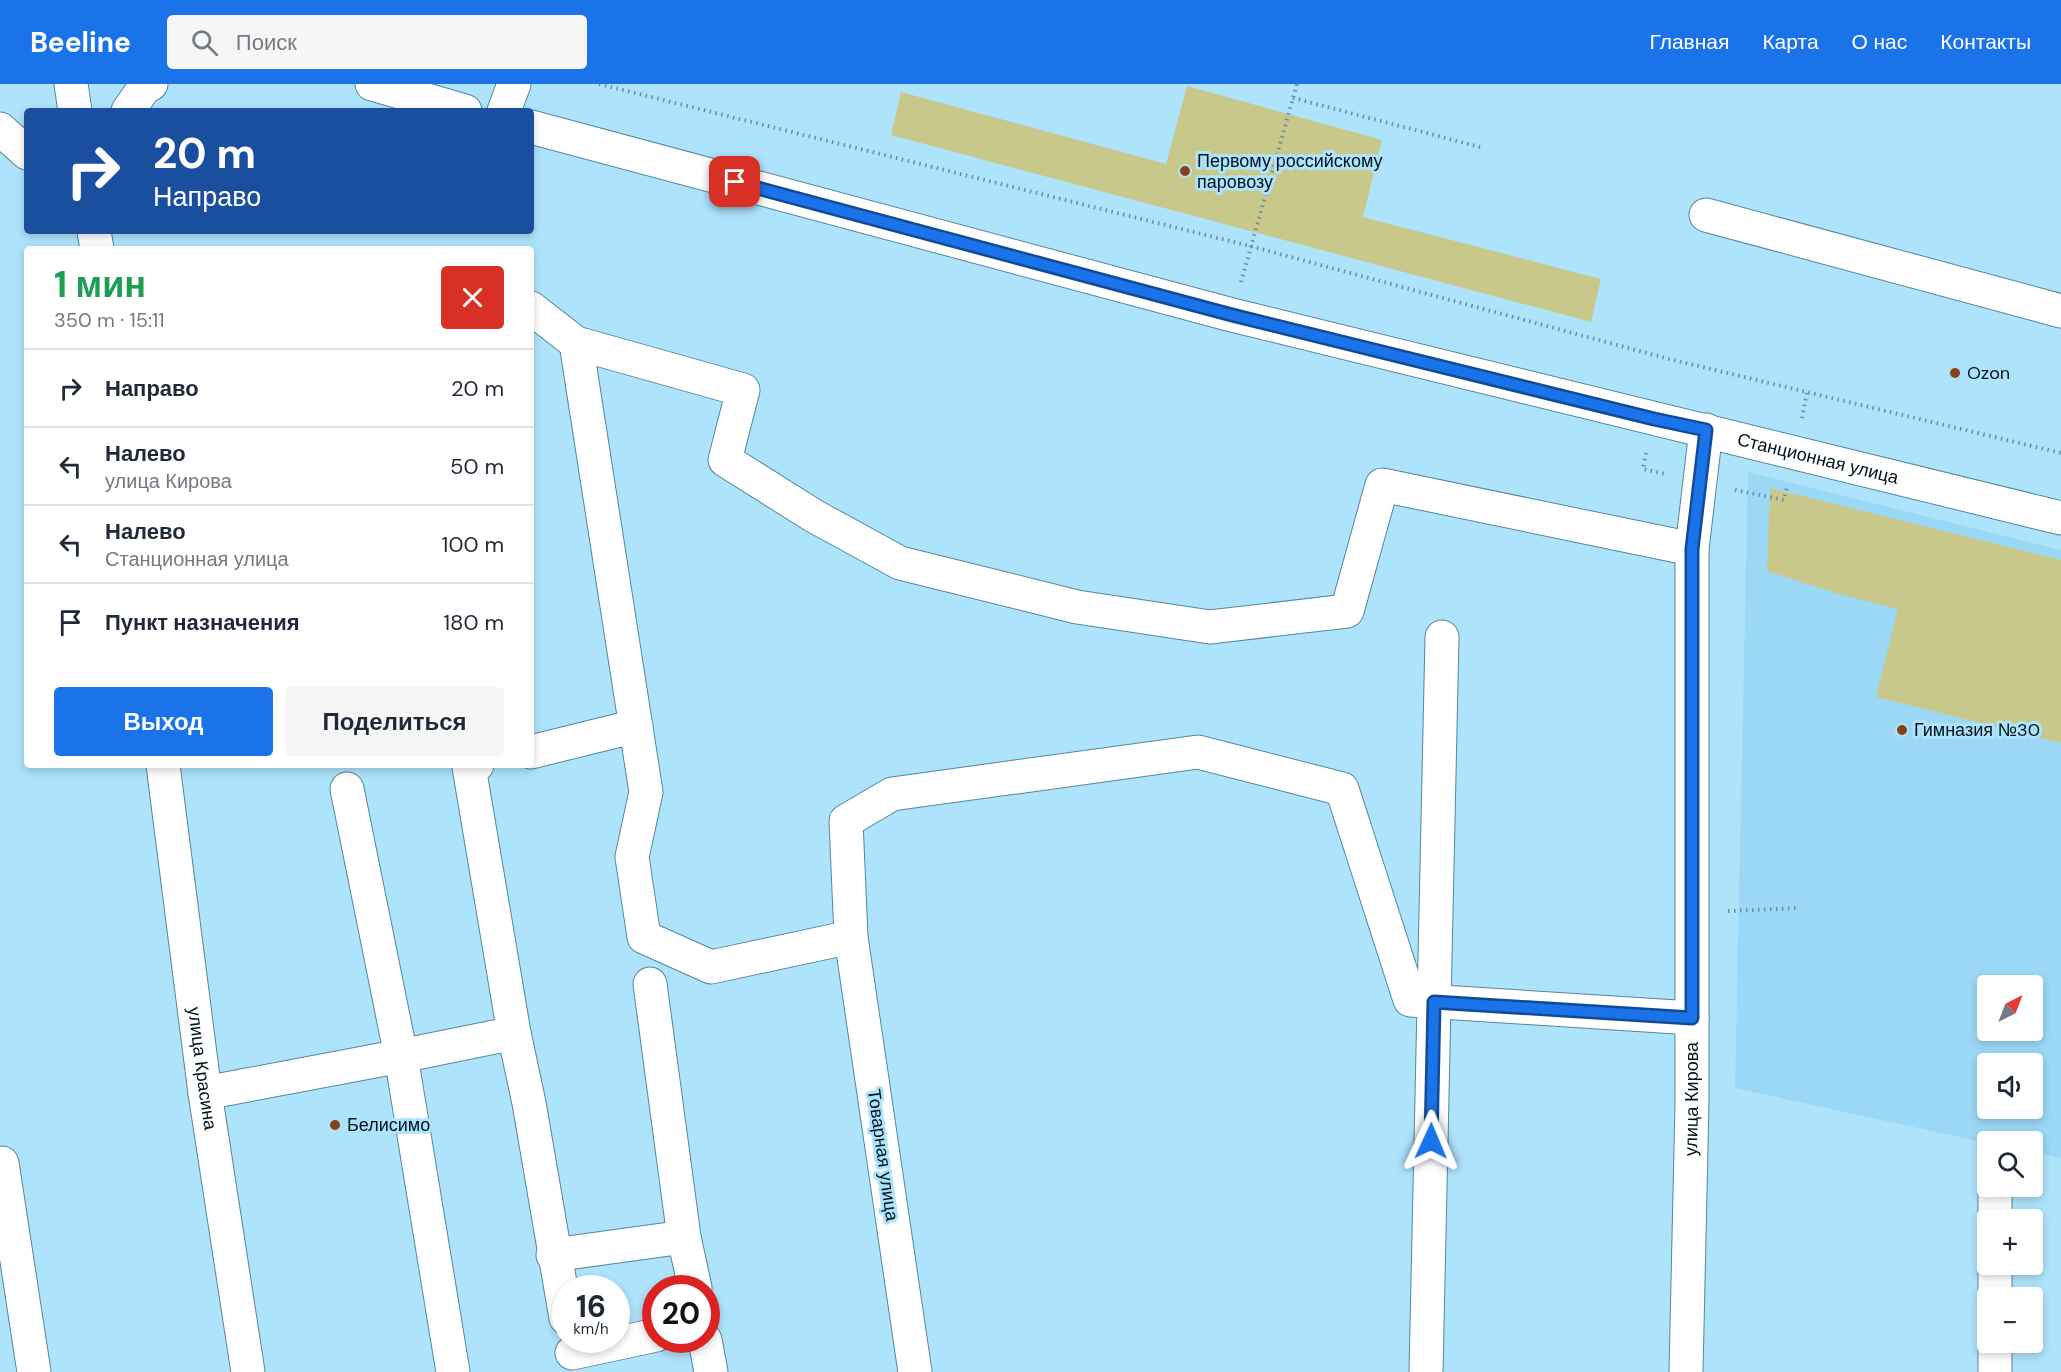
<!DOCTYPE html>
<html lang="ru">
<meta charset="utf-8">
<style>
:root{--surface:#fff;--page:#f6f6f7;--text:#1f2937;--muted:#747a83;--line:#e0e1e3;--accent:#1a73e8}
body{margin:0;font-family:"DM Sans",sans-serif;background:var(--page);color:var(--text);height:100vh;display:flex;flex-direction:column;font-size:22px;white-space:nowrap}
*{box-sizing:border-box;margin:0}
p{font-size:20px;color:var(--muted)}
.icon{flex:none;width:33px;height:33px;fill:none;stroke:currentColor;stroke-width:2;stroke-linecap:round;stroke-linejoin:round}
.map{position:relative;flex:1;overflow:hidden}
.panel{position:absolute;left:24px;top:162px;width:510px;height:522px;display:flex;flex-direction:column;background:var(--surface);border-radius:6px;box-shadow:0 3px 9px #0003}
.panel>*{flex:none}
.hud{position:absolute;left:24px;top:24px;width:510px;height:126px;border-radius:6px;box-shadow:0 3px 9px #0003;background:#1a4fa0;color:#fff;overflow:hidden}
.needle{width:39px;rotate:42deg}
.buttons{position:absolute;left:1977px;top:891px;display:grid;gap:12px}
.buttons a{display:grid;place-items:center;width:66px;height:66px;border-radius:6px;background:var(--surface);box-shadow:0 3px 9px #0003;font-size:30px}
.speed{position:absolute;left:552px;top:1191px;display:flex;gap:12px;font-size:30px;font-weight:700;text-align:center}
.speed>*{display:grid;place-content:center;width:78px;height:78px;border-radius:50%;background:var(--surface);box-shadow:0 3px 9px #0003;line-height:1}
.speed small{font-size:15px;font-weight:400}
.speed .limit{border:9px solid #d22;background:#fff;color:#111}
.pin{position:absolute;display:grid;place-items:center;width:51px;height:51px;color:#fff;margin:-26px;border-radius:12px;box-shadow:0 3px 9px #0006}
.me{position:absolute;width:66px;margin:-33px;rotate:1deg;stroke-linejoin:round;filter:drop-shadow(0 0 4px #0008)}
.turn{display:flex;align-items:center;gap:21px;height:126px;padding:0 30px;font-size:27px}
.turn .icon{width:78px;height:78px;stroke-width:2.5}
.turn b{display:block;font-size:42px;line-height:51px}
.round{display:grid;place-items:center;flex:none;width:63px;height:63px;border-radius:6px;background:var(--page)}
.summary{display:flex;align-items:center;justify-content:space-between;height:102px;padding:0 30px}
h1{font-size:36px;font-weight:700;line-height:45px;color:#1e9e55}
.primary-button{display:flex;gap:12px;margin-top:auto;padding:12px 30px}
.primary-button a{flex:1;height:69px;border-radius:6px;background:var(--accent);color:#fff;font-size:24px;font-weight:700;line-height:69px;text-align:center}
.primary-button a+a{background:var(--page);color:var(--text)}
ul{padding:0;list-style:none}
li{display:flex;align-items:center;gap:18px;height:78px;padding:0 30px;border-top:2px solid var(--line)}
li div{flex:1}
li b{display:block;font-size:22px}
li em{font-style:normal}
header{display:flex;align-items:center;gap:36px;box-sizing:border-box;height:84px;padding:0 30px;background:var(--accent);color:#fff}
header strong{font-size:28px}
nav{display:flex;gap:33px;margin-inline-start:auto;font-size:21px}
.search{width:420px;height:54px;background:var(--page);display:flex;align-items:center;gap:15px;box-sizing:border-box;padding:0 21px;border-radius:6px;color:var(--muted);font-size:22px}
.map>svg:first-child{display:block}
</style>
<header>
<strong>Beeline</strong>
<div class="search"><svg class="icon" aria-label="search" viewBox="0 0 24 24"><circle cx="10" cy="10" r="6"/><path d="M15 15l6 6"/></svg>Поиск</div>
<nav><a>Главная</a><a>Карта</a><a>О нас</a><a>Контакты</a></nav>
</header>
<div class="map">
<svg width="2061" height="1288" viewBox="0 0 2061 1288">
<rect width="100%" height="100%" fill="#aee3fc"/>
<path fill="#9bd8f5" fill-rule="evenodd" d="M1748,388l313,78v608l-28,-6 -1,-10 -45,1 -252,-55zM1988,902h44v44h-44zM1988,980h44v44h-44z"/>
<g fill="#c8c88a">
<polygon points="1187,2 1382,56 1363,133 1601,195 1591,238 891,51 901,8 1166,80"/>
<polygon points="1770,404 2061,476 2061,659 1876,613 1898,525 1835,509 1767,487"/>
</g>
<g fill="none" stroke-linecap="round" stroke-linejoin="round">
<g stroke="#54879e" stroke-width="35">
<g id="minor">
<polyline points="504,27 514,0"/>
<polyline points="1706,131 2061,227"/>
<polyline points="531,224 576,259 646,708 632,773 644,853 711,883 851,853"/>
<polyline points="576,259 743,306 725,376 814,432 900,479 1077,523 1210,543 1347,527 1382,401 1692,465"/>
<polyline points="531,668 636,642"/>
<polyline points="477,681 469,683 514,949"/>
<polyline points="347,705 401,972 514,949 529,1019 566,1234"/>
<polyline points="650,900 684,1153 695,1204"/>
<polyline points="205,1009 401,972 453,1288"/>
<polyline points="2,1079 34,1288"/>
<polyline points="1995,1136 1995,1102"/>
<polyline points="553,1171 684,1153"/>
<polyline points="1995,1214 1995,1180"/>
<polyline points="705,1256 711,1288"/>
<polyline points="572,1269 656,1251"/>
<polyline points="915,1288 851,853 846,737 892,710 1198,668 1342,705 1410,916 1692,934"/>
<polyline points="1426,1288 1442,553"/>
<path id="s1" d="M1686,1288l6,-269v-554l14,-119"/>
<polyline points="1995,1288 1995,1258"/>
</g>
</g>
<g stroke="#54879e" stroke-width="35">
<g id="major">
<polyline points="71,0 75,27"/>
<polyline points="372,0 465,27"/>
<polyline points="128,27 144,4 151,0"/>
<path id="s2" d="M531,43l701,188 829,203"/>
<polyline points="0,45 27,69"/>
<polyline points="94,147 97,165"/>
<path id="s3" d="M163,681l42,328 43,279"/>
</g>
</g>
<g stroke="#688fa1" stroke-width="4" stroke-dasharray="1.5 4.5" stroke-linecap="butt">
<polyline points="599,0 1250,162 1669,275 2061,369"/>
<polyline points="1293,14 1480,63"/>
<polyline points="1241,198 1297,0"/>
<polyline points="1802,334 1807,308"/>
<polyline points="1646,369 1643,385 1666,390"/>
<polyline points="1735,406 1784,416 1787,403"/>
<polyline points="1728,827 1798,824"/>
</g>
<use href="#minor" stroke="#fff" stroke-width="33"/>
<use href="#major" stroke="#fff" stroke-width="33"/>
</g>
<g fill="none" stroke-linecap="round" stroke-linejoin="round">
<g stroke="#114b97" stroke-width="15">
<polyline id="route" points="735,98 1232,231 1654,335 1706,346 1692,465 1692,934 1434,918 1431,1057"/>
</g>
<use href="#route" stroke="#1a73e8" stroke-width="10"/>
</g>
<g fill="#864119" stroke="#aee3fc" stroke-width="2">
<circle cx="1185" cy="87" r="6"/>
<circle cx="1955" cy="289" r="6"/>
<circle cx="1902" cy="646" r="6"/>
<circle cx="335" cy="1041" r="6"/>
</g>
<g text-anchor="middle" stroke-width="6" stroke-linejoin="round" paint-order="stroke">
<g font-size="18" fill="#00121a" stroke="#aee3fc" text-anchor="start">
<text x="1197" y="83">Первому российскому<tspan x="1197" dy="21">паровозу</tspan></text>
<text x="1967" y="295">Ozon</text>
<text x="1914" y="652">Гимназия №30</text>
<text x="347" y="1047">Белисимо</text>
</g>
<g font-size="18" fill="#00121a" stroke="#aee3fc">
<text dy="6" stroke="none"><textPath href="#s2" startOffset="1329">Станционная улица</textPath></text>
<text dy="6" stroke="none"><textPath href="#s3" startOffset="306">улица Красина</textPath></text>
<text dy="6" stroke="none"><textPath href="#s1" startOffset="273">улица Кирова</textPath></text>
<text transform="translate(883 1071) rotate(82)" y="6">Товарная улица</text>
</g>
</g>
</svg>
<div class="buttons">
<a><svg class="needle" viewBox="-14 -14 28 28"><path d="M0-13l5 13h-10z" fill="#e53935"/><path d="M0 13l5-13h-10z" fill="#747a83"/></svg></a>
<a><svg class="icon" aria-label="sound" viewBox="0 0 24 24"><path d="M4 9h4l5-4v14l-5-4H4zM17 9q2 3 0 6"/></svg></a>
<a><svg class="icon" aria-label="search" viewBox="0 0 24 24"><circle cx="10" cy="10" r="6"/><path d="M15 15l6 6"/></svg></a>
<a>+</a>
<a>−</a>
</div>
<div class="speed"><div>16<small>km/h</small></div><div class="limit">20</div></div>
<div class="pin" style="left:735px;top:98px;background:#d93025"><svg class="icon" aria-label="arrive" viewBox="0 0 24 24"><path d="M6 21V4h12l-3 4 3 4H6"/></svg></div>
<svg class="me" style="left:1431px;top:1057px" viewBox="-20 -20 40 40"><path d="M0-17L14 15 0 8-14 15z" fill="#1a73e8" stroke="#fff" stroke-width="4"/></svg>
<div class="hud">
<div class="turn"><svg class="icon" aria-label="right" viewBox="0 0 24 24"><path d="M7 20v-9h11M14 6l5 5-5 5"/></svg><div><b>20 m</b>Направо</div></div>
</div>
<section class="panel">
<div class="summary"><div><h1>1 мин</h1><p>350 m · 15:11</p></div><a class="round" style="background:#d93025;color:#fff"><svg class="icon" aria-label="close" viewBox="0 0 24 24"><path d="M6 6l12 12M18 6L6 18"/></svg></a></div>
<ul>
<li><svg class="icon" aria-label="right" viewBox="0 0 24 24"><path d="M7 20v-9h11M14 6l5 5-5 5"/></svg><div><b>Направо</b></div><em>20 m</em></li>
<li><svg class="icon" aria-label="left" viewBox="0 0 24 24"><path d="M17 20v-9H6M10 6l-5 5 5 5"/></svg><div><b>Налево</b><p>улица Кирова</p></div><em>50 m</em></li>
<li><svg class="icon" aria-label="left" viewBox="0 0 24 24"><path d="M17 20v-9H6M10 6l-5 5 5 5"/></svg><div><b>Налево</b><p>Станционная улица</p></div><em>100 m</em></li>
<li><svg class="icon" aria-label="arrive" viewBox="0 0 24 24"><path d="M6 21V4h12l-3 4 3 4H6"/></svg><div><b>Пункт назначения</b></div><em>180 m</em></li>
</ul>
<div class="primary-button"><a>Выход</a><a>Поделиться</a></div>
</section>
</div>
